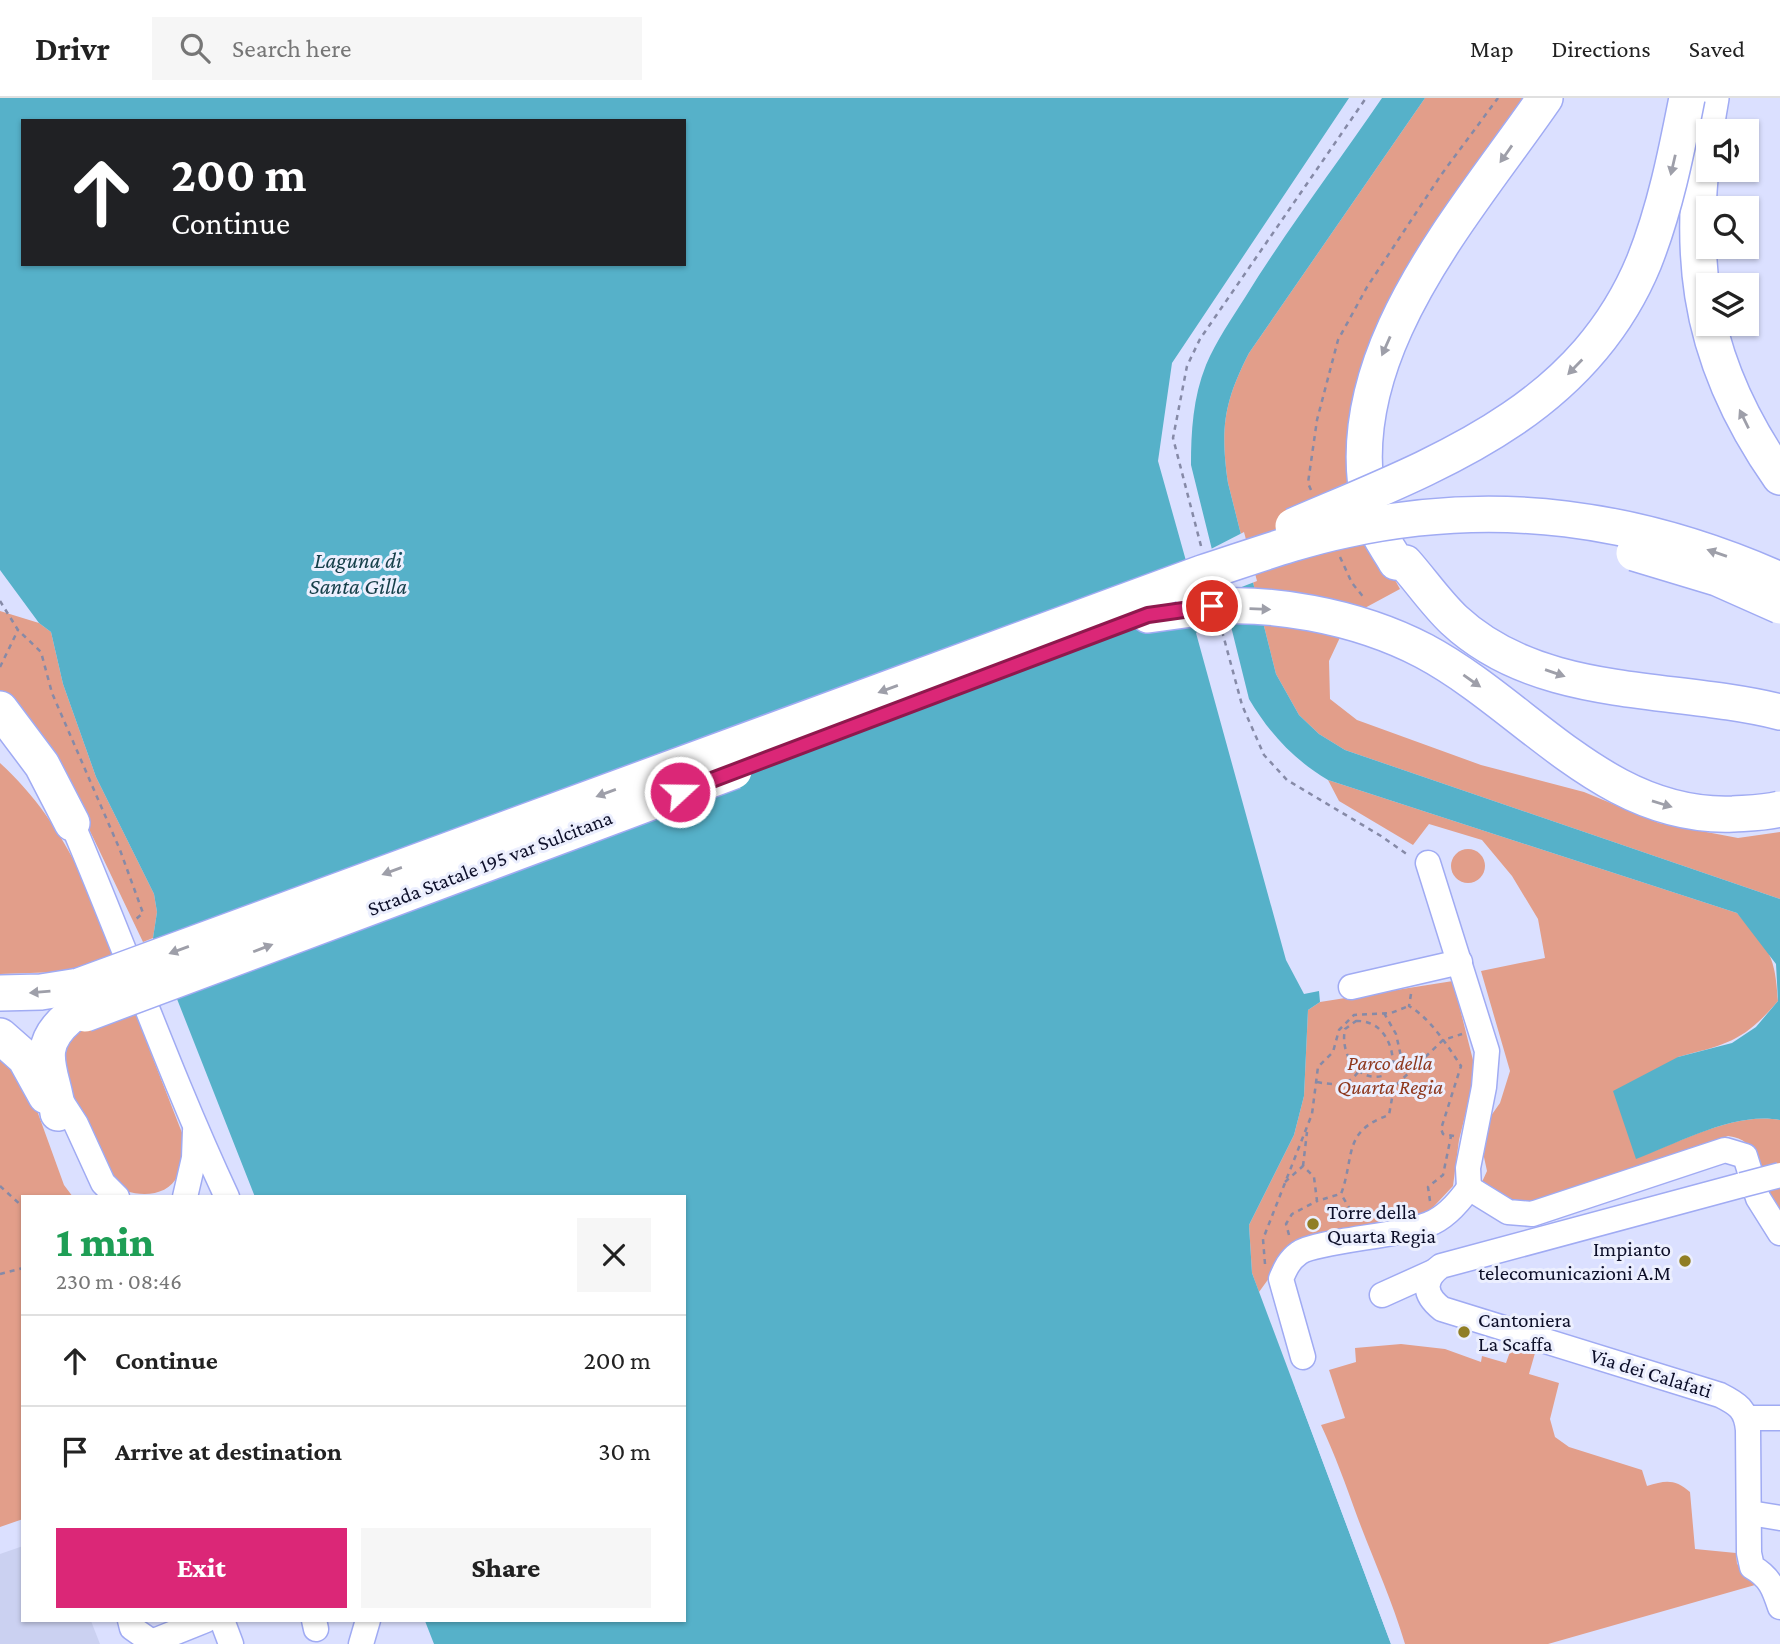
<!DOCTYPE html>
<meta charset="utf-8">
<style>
:root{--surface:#fff;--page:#f6f6f6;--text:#222;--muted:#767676;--line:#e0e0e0;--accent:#db2777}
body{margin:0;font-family:"Crimson Pro",serif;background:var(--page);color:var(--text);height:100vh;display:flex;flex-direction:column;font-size:26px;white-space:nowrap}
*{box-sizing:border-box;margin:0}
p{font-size:23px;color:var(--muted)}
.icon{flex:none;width:38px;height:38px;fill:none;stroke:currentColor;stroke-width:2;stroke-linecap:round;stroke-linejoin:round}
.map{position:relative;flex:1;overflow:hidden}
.panel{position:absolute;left:21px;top:1097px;width:665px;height:427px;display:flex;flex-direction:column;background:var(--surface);border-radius:0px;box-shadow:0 2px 5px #0004}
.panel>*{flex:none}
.hud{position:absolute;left:21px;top:21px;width:665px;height:147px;border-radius:0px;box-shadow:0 2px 5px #0004;background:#202124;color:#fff;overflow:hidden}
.tools{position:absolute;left:1696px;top:21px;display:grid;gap:14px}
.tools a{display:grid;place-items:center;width:63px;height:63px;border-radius:0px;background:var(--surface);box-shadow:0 2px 5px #0004;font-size:35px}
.pin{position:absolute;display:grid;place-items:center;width:60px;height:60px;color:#fff;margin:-30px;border:4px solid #fff;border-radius:50%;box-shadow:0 2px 7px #0007}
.me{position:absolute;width:77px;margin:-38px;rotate:69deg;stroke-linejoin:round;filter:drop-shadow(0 0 5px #0008)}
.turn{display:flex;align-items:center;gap:24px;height:147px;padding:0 35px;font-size:32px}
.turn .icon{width:91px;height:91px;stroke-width:2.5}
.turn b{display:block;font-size:49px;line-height:60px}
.round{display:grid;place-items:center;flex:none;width:74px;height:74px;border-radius:0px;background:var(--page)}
.summary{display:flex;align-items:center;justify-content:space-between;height:119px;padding:0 35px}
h1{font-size:42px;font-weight:800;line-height:52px;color:#1e9e55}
.primary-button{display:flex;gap:14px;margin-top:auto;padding:14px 35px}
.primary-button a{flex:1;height:80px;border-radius:0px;background:var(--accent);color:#fff;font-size:28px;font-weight:800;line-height:80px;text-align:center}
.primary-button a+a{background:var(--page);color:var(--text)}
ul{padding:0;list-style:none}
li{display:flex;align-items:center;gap:21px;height:91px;padding:0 35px;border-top:2px solid var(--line)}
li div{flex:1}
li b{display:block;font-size:26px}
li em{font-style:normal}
header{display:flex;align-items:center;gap:42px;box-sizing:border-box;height:98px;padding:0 35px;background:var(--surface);border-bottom:2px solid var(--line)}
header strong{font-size:33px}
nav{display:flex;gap:38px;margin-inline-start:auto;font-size:24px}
.search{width:490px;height:63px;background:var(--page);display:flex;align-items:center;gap:18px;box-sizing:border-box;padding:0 24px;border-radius:0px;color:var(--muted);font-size:26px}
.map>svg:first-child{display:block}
</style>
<header>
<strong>Drivr</strong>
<div class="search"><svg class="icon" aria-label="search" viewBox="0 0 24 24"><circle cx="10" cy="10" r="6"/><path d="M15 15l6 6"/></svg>Search here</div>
<nav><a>Map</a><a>Directions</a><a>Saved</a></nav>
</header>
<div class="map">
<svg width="1780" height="1546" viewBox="0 0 1780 1546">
<rect width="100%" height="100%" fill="#dbe0ff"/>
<polygon fill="#cbd1f1" points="23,1448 23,1522 91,1523 100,1546 0,1546 0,1456"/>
<g fill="#e29e8a">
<path d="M1425,0h107l-137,196 -35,223 40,72 -50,27 -21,45 1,38 27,21 124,45 103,27 75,31 79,15 42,-6v67l-435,-149 -26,-16 -20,-19 -23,-41 -48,-191c-8,-55 -4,-81 21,-130z"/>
<polygon points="0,513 39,525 51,534 63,586 96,679 154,796 157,814 153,840 143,844 89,731 0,596"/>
<path d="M0,665c35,32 60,69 81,111l105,269c-3,10 -4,23 -8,32 -12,26 -49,22 -68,8l-51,-116v-95l-59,2z"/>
<path d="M1328,682l409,133c31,37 38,38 41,88 -35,41 -51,43 -100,56l-42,101c42,-15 100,-47 144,-38v94c-4,-5 -10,-11 -13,-18 -9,-25 -7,-57 -39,-60l-88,35 -120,36 -38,-25 5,-11 -5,-23 1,-21 17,-24 10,-32 -29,-100 64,-13 -7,-39 -26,-43 -30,-36 -53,-16 -16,21 -74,-44z"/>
<circle cx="1468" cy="768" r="17"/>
<polygon points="1453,883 1476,974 1459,1042 1453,1088 1422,1121 1272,1176 1259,1194 1252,1175 1249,1127 1294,1037 1304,998 1308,912 1320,904"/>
<polygon points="0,949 31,996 64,1087 73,1099 23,1099 23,1421 0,1429"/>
<path d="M1401,1246l44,5 36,13 1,-6 24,7 6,-17 23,7 -6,21 30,9 -9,36 5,18 14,10 73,23 5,16c19,-6 28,-7 43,6l5,57 41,4 1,11 25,19 -214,61h-143c-13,-44 -32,-85 -48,-128 -11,-31 -22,-61 -36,-91l24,-7 -16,-48 27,-8 -1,-14z"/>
</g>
<g fill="#56b1c9" fill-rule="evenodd">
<path d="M0,0h1349l-177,265 -14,98 46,164 -8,8 90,327 18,34 15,-3 1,11 -12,8 -4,86 -10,39 -45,90 3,48 139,371h-957l-9,-23 259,-1v-423h-429l-102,-259 4,-26 -3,-18 -58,-117 -33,-93 -12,-52 -12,-9 -39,-53zM23,23h661v143h-661z"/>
<path d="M1382,0h43l-176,255c-25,49 -29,75 -21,130l48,191 23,41 20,19 26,16 435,149v221c-44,-9 -102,23 -144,39l-23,-68 65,-34 54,-14 24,-16 22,-26 -2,-37 -39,-51 -409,-133c-35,-21 -58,-46 -79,-81l-58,-234c0,-33 2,-68 15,-100 10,-24 26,-47 40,-69 42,-68 91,-132 136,-198z"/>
</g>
<g fill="#dbe0ff">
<polygon points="1244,434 1257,483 1221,497 1209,452"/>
<polygon points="1295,1289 1299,1290 1394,1546 1391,1546"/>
</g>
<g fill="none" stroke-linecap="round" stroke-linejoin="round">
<g stroke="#a0abf3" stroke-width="27">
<g id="minor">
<path d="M72,725c53,124 98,252 155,374"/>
<polyline points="1428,765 1487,953 1484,989 1468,1070 1469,1090"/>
<polyline points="1351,889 1460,864"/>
<polyline points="56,995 76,1026 103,1085 117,1099"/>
<path d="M1742,1087l-301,81c-19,14 -17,29 1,43l278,86c18,9 26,14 28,35l1,123 3,14c18,10 22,22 28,40"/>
<polyline points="185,1099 194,1060 195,1033"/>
<polyline points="1382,1197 1433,1174"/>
<path d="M1303,1259l-22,-78c4,-10 8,-19 18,-26 16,-12 101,-17 130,-29 16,-6 30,-22 40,-36l39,24 24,2 193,-64 20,6 13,42 22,35"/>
<polyline points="1747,1320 1780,1320"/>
<polyline points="1750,1415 1780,1420"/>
<polyline points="130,1522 132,1530 155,1546"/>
<polyline points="222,1522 231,1546"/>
<polyline points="314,1522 316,1531"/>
<polyline points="154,1543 206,1522"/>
<polyline points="361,1546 368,1522"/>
</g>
</g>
<g stroke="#a0abf3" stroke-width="38">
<g id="highway">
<path d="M1545,0c-82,119 -217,266 -172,422 4,14 15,28 23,42l9,1c16,18 31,40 49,57 87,81 218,65 326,92"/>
<path d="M1711,0c-26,146 -19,254 69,379"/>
<polyline points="1148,517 1192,511"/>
<polyline points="0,611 42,667 72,725"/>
<polyline points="0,895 41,894 79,888"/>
<polyline points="0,938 25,960 46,998"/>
<path d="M58,1015c-4,-40 -27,-63 10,-95"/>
</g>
</g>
<g stroke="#868aa7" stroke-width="2.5" stroke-dasharray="5 5" stroke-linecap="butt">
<polyline points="1311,392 1308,385 1317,322 1338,242 1367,189 1441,77 1498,0"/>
<polyline points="1201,448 1173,340 1187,268 1200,241 1366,0"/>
<polyline points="1340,459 1352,485 1365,501"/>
<polyline points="0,503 18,532 41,554 52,595 120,752 143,815 135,822"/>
<polyline points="1222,533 1242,607 1264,657 1287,682 1381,738 1408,757"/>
<polyline points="0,569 18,532"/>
<path d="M1411,896l-2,12c22,13 38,39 52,60l-20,63 2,5 11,2"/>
<polyline points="1384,915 1396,936 1402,963"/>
<path d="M1356,923c24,-1 36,20 37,41l-11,14c-26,6 -42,-24 -37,-47z"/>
<polyline points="1393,964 1417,964"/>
<path d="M1317,984c16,3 31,5 41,-10"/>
<polyline points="1303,1068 1307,1034"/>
<polyline points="1285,1084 1303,1068 1314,1079 1317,1103 1340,1096"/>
<polyline points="0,1088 23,1109"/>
<polyline points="1430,1103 1428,1089 1443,1077 1451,1038"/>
<path d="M1356,1121l-15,-25c14,-37 1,-63 48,-79l5,-28 49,-47 19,-6"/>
<polyline points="1289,1137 1286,1126 1292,1116 1317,1103"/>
<polyline points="1265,1166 1263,1141 1312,1016 1318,969 1333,954 1339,932 1354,917 1391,915 1409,908"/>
<polyline points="0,1176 23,1170"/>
</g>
<use href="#minor" stroke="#fff" stroke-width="24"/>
<use href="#highway" stroke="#fff" stroke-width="35"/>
<g stroke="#a0abf3" stroke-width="27" stroke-linecap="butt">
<polyline id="minor-bridge" points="1742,1087 1780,1077"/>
</g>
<g stroke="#a0abf3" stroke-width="38" stroke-linecap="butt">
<g id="highway-bridge">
<path d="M1293,428c139,-60 288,-111 351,-264 21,-53 32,-108 43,-164"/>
<polyline points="1634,455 1717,480 1780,508"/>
<path d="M1192,511c74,-11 167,8 232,42 103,55 181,168 309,163 15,-1 32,-1 47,-5"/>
<path d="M79,888l1123,-413c47,-15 95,-33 143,-43 152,-33 293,-13 435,50"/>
<polyline points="85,916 734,673"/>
</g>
</g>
<use href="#minor-bridge" stroke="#fff" stroke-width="24"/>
<use href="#highway-bridge" stroke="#fff" stroke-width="35"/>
</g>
<defs><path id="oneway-solid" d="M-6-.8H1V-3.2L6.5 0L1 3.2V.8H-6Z" transform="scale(1.75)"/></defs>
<g fill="#9e9fa9">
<use href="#oneway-solid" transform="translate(1506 56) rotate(125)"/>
<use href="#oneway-solid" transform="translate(1673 67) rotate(103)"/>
<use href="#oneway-solid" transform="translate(1386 248) rotate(114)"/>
<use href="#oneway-solid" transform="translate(1575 269) rotate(134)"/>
<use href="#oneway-solid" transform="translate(1744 321) rotate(-116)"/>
<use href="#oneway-solid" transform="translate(1717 455) rotate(-161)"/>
<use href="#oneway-solid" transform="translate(1260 511) rotate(2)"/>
<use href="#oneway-solid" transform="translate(1555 575) rotate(19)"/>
<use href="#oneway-solid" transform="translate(1472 583) rotate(35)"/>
<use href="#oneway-solid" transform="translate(888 591) rotate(160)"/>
<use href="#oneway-solid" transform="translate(606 695) rotate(160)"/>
<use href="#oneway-solid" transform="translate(1662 706) rotate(17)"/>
<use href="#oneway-solid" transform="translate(392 773) rotate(160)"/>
<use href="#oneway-solid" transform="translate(263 850) rotate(-21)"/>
<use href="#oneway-solid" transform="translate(179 852) rotate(160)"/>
<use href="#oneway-solid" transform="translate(40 894) rotate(175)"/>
</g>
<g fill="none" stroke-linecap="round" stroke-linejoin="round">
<g stroke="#8e194d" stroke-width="18">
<polyline id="route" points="680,694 1148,517 1212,508"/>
</g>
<use href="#route" stroke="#db2777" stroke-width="12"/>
</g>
<g fill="#907e25" stroke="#eceffe" stroke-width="2.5">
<circle cx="1313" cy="1126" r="7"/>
<circle cx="1685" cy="1163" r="7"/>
<circle cx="1464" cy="1234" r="7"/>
</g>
<g text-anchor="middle" stroke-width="6" stroke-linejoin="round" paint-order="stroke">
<g font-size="21" fill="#0d0f29" stroke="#eceffe">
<text transform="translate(490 765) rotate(-21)" y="7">Strada Statale 195 var Sulcitana</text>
<text transform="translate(1651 1275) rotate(17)" y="7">Via dei Calafati</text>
</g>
<g font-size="21" font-style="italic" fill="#8e381e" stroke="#eceffe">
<text x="1390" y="972">Parco della<tspan x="1390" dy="24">Quarta Regia</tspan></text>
</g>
<g font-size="21" fill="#0d0f29" stroke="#eceffe" text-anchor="start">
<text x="1327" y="1121">Torre della<tspan x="1327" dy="24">Quarta Regia</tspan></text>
<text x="1671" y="1158" text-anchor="end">Impianto<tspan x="1671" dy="24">telecomunicazioni A.M</tspan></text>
<text x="1478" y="1229">Cantoniera<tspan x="1478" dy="24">La Scaffa</tspan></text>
</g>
<g font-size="23" font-style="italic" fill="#153f49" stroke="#eceffe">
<text x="358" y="470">Laguna di<tspan x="358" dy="26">Santa Gilla</tspan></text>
</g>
</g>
</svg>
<div class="tools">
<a><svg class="icon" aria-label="sound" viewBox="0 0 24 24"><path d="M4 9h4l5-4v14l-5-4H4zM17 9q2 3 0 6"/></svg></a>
<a><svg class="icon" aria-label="search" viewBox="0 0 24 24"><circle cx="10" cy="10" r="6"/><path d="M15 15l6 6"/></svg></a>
<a><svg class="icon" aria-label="layers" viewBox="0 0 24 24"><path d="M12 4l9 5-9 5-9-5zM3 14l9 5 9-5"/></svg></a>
</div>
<div class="pin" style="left:1212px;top:508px;background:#d93025"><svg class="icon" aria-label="arrive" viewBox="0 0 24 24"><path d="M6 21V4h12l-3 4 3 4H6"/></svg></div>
<svg class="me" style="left:680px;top:694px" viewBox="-20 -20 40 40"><circle r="17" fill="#db2777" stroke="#fff" stroke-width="3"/><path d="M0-11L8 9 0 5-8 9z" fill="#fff"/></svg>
<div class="hud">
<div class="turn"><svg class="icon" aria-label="ahead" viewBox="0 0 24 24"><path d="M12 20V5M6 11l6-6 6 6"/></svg><div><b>200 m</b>Continue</div></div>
</div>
<section class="panel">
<div class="summary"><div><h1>1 min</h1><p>230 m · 08:46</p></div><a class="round"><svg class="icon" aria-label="close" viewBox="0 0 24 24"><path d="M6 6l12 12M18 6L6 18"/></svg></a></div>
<ul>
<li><svg class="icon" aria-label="ahead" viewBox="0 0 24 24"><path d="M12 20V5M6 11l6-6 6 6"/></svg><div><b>Continue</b></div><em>200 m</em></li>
<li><svg class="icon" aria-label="arrive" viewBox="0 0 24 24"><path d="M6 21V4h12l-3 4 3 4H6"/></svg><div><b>Arrive at destination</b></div><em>30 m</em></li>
</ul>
<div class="primary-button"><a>Exit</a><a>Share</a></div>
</section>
</div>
